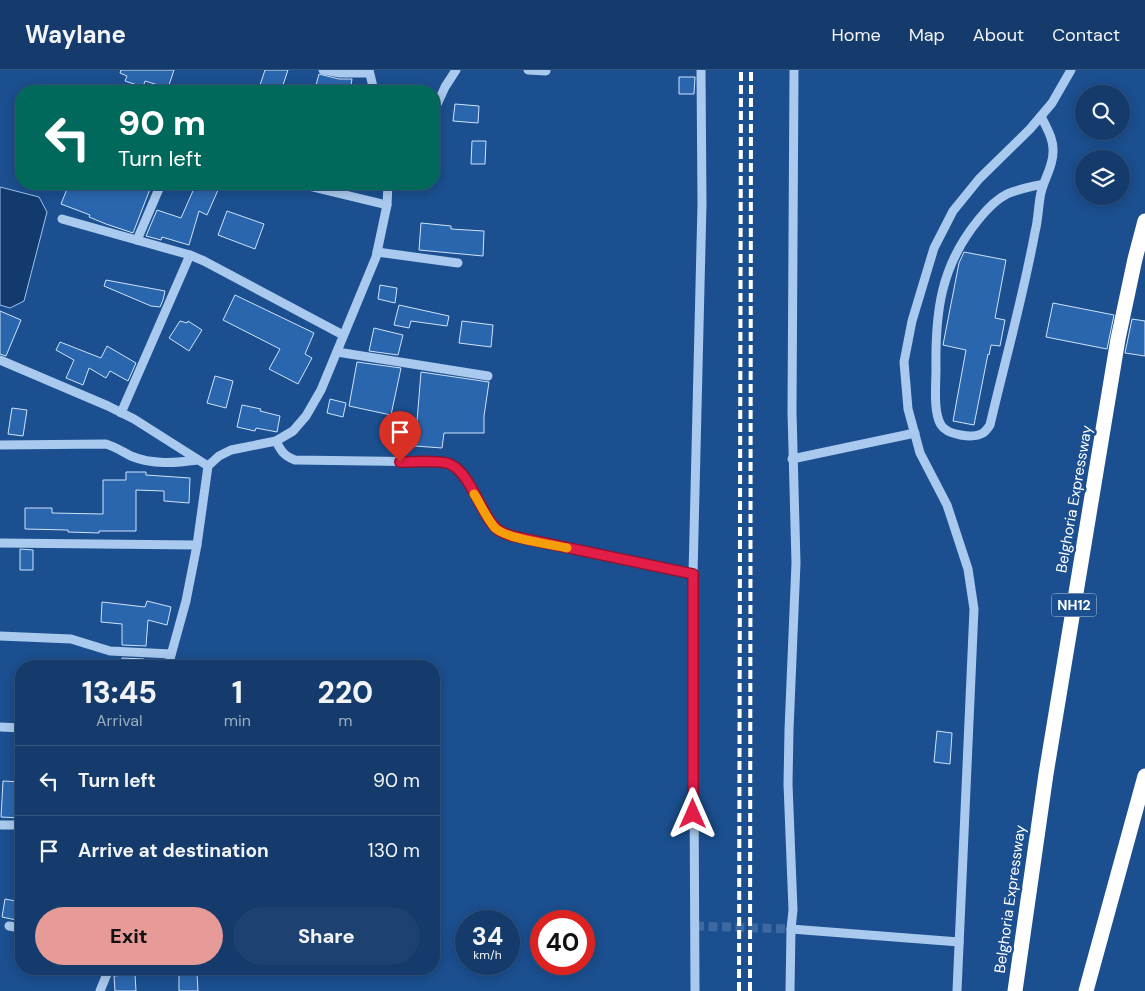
<!DOCTYPE html>
<style>
:root{--surface:#143b6b;--page:#1d4271;--text:#f1f3f6;--muted:#9dadc1;--line:#33557e;--accent:#e69b98}
body{margin:0;font-family:"DM Sans",sans-serif;background:var(--page);color:var(--text);height:100vh;display:flex;flex-direction:column;font-size:19px;white-space:nowrap}
*{box-sizing:border-box;margin:0}
p{font-size:16px;color:var(--muted)}
.icon{flex:none;width:28px;height:28px;fill:none;stroke:currentColor;stroke-width:2;stroke-linecap:round;stroke-linejoin:round}
.map{position:relative;flex:1;overflow:hidden}
.sheet{position:absolute;left:15px;top:590px;width:425px;height:315px;display:flex;flex-direction:column;background:var(--surface);border-radius:20px;box-shadow:0 2px 12px #0003,0 0 0 1px var(--line)}
.sheet>*{flex:none}
.guide{position:absolute;left:15px;top:15px;width:425px;height:105px;border-radius:20px;box-shadow:0 2px 12px #0003,0 0 0 1px var(--line);background:#00695c;color:#fff;overflow:hidden}
.controls{position:absolute;left:1075px;top:15px;display:grid;gap:10px}
.controls a{display:grid;place-items:center;width:55px;height:55px;border-radius:50%;background:var(--surface);box-shadow:0 2px 12px #0003,0 0 0 1px var(--line);font-size:25px}
.speed{position:absolute;left:455px;top:840px;display:flex;gap:10px;font-size:25px;font-weight:700;text-align:center}
.speed>*{display:grid;place-content:center;width:65px;height:65px;border-radius:50%;background:var(--surface);box-shadow:0 2px 12px #0003,0 0 0 1px var(--line);line-height:1}
.speed small{font-size:12px;font-weight:400}
.speed .limit{border:8px solid #d22;background:#fff;color:#111}
.pin{position:absolute;display:grid;place-items:center;width:42px;height:42px;color:#fff;margin:-51px -21px;border-radius:50% 50% 50% 0;rotate:-45deg;box-shadow:0 0 5px #0007}
.pin .icon{rotate:45deg}
.me{position:absolute;width:55px;margin:-28px;rotate:0deg;stroke-linejoin:round;filter:drop-shadow(0 0 4px #0008)}
.turn{display:flex;align-items:center;gap:18px;height:105px;padding:0 20px;font-size:22px}
.turn .icon{width:65px;height:65px;stroke-width:2.5}
.turn b{display:block;font-size:35px;line-height:42px}
.eta{display:flex;justify-content:space-evenly;align-items:center;height:85px;text-align:center}
.eta b{font-size:30px;font-weight:800;line-height:35px}
.button{display:flex;gap:10px;margin-top:auto;padding:10px 20px}
.button a{flex:1;height:58px;border-radius:30px;background:var(--accent);color:#111;font-size:20px;font-weight:800;line-height:58px;text-align:center}
.button a+a{background:var(--page);color:var(--text)}
ul{padding:0;list-style:none}
li{display:flex;align-items:center;gap:15px;height:70px;padding:0 20px;border-top:1px solid var(--line)}
li div{flex:1}
li b{display:block;font-size:19px}
li em{font-style:normal}
header{display:flex;align-items:center;gap:30px;box-sizing:border-box;height:70px;padding:0 25px;background:var(--surface);border-bottom:1px solid var(--line)}
header strong{font-size:24px}
nav{display:flex;gap:28px;margin-inline-start:auto;font-size:18px}
.map>svg:first-child{display:block}
</style>
<header>
<strong>Waylane</strong>
<nav><a>Home</a><a>Map</a><a>About</a><a>Contact</a></nav>
</header>
<div class="map">
<svg width="1145" height="921" viewBox="0 0 1145 921">
<rect width="100%" height="100%" fill="#1b4f8f"/>
<polygon fill="#123a6d" stroke="#9cc4f0" points="0,117 39,127 47,142 24,231 10,238 0,235"/>
<g fill="#2a66ad" stroke="#cfe3fa">
<polygon points="121,0 174,0 168,18 145,11 143,17 125,11 127,6 120,3"/>
<polygon points="265,0 288,0 281,21 258,21"/>
<polygon points="319,4 339,9 352,9 350,21 316,15"/>
<polygon points="679,7 695,7 694,24 679,24"/>
<polygon points="455,34 479,36 478,53 453,51"/>
<polygon points="472,71 486,71 485,94 471,94"/>
<polygon points="69,114 152,114 133,163 106,154 89,147 90,145 61,134"/>
<polygon points="196,114 205,114 218,120 207,145 199,141 189,175 162,167 161,170 146,166 157,140 181,148"/>
<polygon points="227,141 264,154 255,179 218,165"/>
<polygon points="421,153 451,156 451,159 484,161 483,186 419,180"/>
<polygon points="964,182 1006,190 995,248 1005,250 1000,276 991,275 989,285 988,284 974,355 953,351 966,280 943,275 959,193"/>
<polygon points="106,210 165,221 163,230 160,237 151,236 104,216"/>
<polygon points="380,215 397,218 395,233 378,229"/>
<polygon points="235,225 314,263 305,284 312,288 298,314 269,299 280,279 223,250"/>
<polygon points="1053,233 1114,245 1107,279 1046,267"/>
<polygon points="399,235 449,246 447,256 411,251 409,258 394,255"/>
<polygon points="0,241 21,250 6,286 0,284"/>
<polygon points="1132,249 1145,251 1145,286 1125,283"/>
<polygon points="180,251 187,253 188,251 202,260 189,281 169,268"/>
<polygon points="462,251 493,255 491,277 459,273"/>
<polygon points="374,258 403,265 398,285 369,281"/>
<polygon points="60,272 101,288 107,276 136,293 128,311 110,301 106,308 89,298 83,315 66,308 74,290 56,280"/>
<polygon points="357,292 401,298 391,345 349,336"/>
<polygon points="421,302 489,312 484,346 484,363 444,363 442,378 415,376"/>
<polygon points="215,306 233,311 226,338 207,333"/>
<polygon points="330,329 346,333 343,347 327,343"/>
<polygon points="242,335 261,339 260,341 280,346 277,362 256,358 255,361 237,357"/>
<polygon points="12,338 27,340 23,366 8,364"/>
<polygon points="126,402 146,402 146,405 190,408 189,433 164,431 164,421 136,420 136,461 99,461 99,463 68,462 68,460 25,459 25,438 52,438 52,443 103,444 103,410 126,410"/>
<polygon points="20,479 33,480 33,500 20,500"/>
<polygon points="147,531 171,537 167,555 148,550 146,576 122,575 122,554 101,552 102,532 145,537"/>
<polygon points="122,588 144,589 143,596 122,596"/>
<polygon points="937,661 952,663 950,694 934,692"/>
<polygon points="3,711 21,712 21,748 1,747"/>
<polygon points="5,829 21,832 21,851 2,847"/>
<polygon points="135,904 136,921 115,921 114,906"/>
<polygon points="179,904 197,904 198,921 179,921"/>
</g>
<g fill="none" stroke-linecap="round" stroke-linejoin="round">
<polyline stroke="#3d69a0" stroke-width="9" stroke-dasharray="9 4.5" stroke-linecap="butt" points="695,856 791,859"/>
<g stroke="#a9c9ee" stroke-width="9">
<polyline points="323,0 340,3 369,3"/>
<polyline points="369,0 374,21"/>
<polyline points="528,0 546,1"/>
<polyline points="434,41 445,17 456,0"/>
<path d="M1041,46c5,11 13,23 12,36 0,17 -11,29 -13,46 -2,12 -2,23 -5,34 -12,65 -30,129 -45,193 -2,3 -4,6 -7,8 -10,6 -36,2 -42,-8 -8,-13 -5,-41 -5,-56 -1,-58 5,-104 43,-150 8,-10 16,-19 28,-25 11,-5 24,-7 36,-10"/>
<polyline points="300,114 387,135"/>
<polyline points="62,149 190,185 204,191 343,265"/>
<polyline points="137,170 161,114"/>
<polyline points="377,182 458,193"/>
<polyline points="337,282 488,306"/>
<polyline points="0,290 108,336 134,349 208,396"/>
<polyline points="121,343 190,185"/>
<path d="M276,371c5,10 8,15 19,19l144,2c6,1 10,2 15,5 14,9 31,45 40,60l18,9 181,38"/>
<path d="M0,375l106,-1c10,3 17,8 25,12 21,9 45,7 67,4"/>
<polyline points="792,389 915,363"/>
<polyline points="0,473 197,475"/>
<polyline points="0,566 71,569 110,581 171,584"/>
<polyline points="168,596 186,531 197,475 208,396 219,386 231,380 276,371 293,361 306,346 321,320 376,187 387,135 388,114"/>
<polyline points="0,657 21,658"/>
<polyline points="0,755 21,755"/>
<polyline points="9,856 21,858"/>
<polyline points="791,859 959,872"/>
<polyline points="100,921 109,899"/>
<polyline points="695,921 693,504 702,134 701,0"/>
<polyline points="790,921 791,859 793,840 788,714 789,660 796,493 792,342 794,0"/>
<polyline points="957,921 974,539 968,499 947,435 920,383 908,339 904,292 912,251 934,178 953,141 979,109 1030,59 1052,33 1071,0"/>
</g>
<g stroke="#fff" stroke-width="15">
<polyline points="1015,921 1046,704 1118,269 1135,189 1145,151"/>
<polyline points="1086,921 1145,706"/>
</g>
<g stroke="#fff" stroke-width="4" stroke-dasharray="9 4" stroke-linecap="butt">
<polyline points="739,921 741,0"/>
<polyline points="750,921 751,0"/>
</g>
</g>
<g fill="none" stroke-linecap="round" stroke-linejoin="round">
<g stroke="#92132f" stroke-width="12">
<path id="route" d="M400,392c15,0 33,-2 47,1 23,7 32,48 48,64 4,5 11,7 17,9l181,38v240"/>
</g>
<use href="#route" stroke="#e11d48" stroke-width="9"/>
<path stroke="#f59e0b" stroke-width="9" d="M474,424c7,11 13,25 21,34 12,11 55,16 72,20"/>
</g>
<g text-anchor="middle" stroke-width="5" stroke-linejoin="round" paint-order="stroke">
<rect fill="#1b4f8f" stroke="#bbcadd" stroke-width="1" x="1051.5" y="523.5" width="45" height="23" rx="4"/>
<g font-size="14" font-weight="bold" fill="#fff">
<text x="1074" y="540">NH12</text>
</g>
<g font-size="15" fill="#fff" stroke="#1b4f8f">
<text transform="translate(1074 429) rotate(-80)" y="5">Belghoria Expressway</text>
<text transform="translate(1010 829) rotate(-82)" y="5">Belghoria Expressway</text>
</g>
</g>
</svg>
<div class="controls">
<a><svg class="icon" aria-label="search" viewBox="0 0 24 24"><circle cx="10" cy="10" r="6"/><path d="M15 15l6 6"/></svg></a>
<a><svg class="icon" aria-label="layers" viewBox="0 0 24 24"><path d="M12 4l9 5-9 5-9-5zM3 14l9 5 9-5"/></svg></a>
</div>
<div class="speed"><div>34<small>km/h</small></div><div class="limit">40</div></div>
<div class="pin" style="left:400px;top:392px;background:#d93025"><svg class="icon" aria-label="arrive" viewBox="0 0 24 24"><path d="M6 21V4h12l-3 4 3 4H6"/></svg></div>
<svg class="me" style="left:693px;top:744px" viewBox="-20 -20 40 40"><path d="M0-17L14 15 0 8-14 15z" fill="#e11d48" stroke="#fff" stroke-width="4"/></svg>
<div class="guide">
<div class="turn"><svg class="icon" aria-label="left" viewBox="0 0 24 24"><path d="M17 20v-9H6M10 6l-5 5 5 5"/></svg><div><b>90 m</b>Turn left</div></div>
</div>
<section class="sheet">
<div class="eta">
<div><b>13:45</b><p>Arrival</p></div>
<div><b>1</b><p>min</p></div>
<div><b>220</b><p>m</p></div>
</div>
<ul>
<li><svg class="icon" aria-label="left" viewBox="0 0 24 24"><path d="M17 20v-9H6M10 6l-5 5 5 5"/></svg><div><b>Turn left</b></div><em>90 m</em></li>
<li><svg class="icon" aria-label="arrive" viewBox="0 0 24 24"><path d="M6 21V4h12l-3 4 3 4H6"/></svg><div><b>Arrive at destination</b></div><em>130 m</em></li>
</ul>
<div class="button"><a>Exit</a><a>Share</a></div>
</section>
</div>
